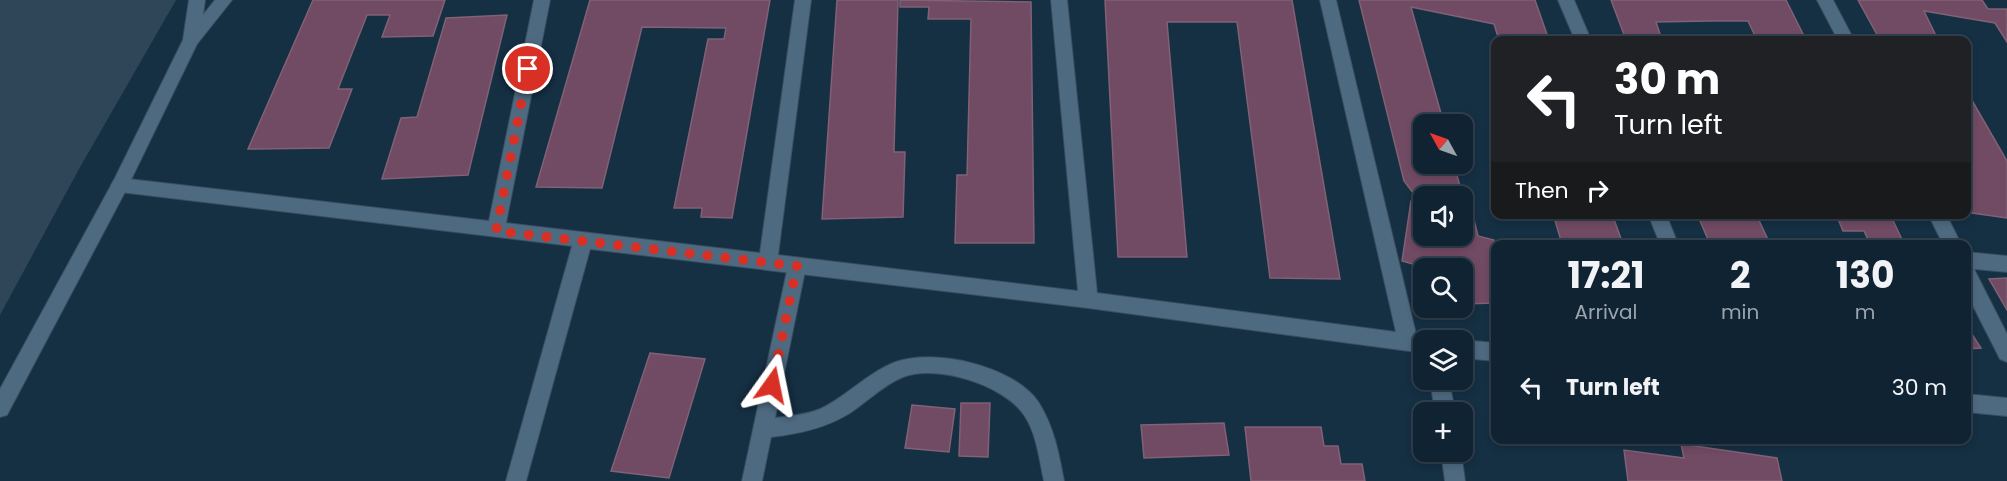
<!DOCTYPE html>
<style>
:root{--surface:#102332;--page:#1e2f3e;--text:#f1f3f6;--muted:#9ca4ac;--line:#30404d}
body{margin:0;font-family:Poppins,sans-serif;background:var(--page);color:var(--text);height:100vh;display:flex;flex-direction:column;font-size:22px;white-space:nowrap}
*{box-sizing:border-box;margin:0}
p{font-size:20px;color:var(--muted)}
.icon{flex:none;width:33px;height:33px;fill:none;stroke:currentColor;stroke-width:2;stroke-linecap:round;stroke-linejoin:round}
.map{position:relative;flex:1;overflow:hidden}
.panel{position:absolute;left:1491px;top:240px;width:480px;height:204px;display:flex;flex-direction:column;background:var(--surface);border-radius:12px;box-shadow:0 3px 9px #0003,0 0 0 2px var(--line)}
.panel>*{flex:none}
.hud{position:absolute;left:1491px;top:36px;width:480px;height:183px;border-radius:12px;box-shadow:0 3px 9px #0003,0 0 0 2px var(--line);background:#202124;color:#fff;overflow:hidden}
.needle{width:39px;rotate:310deg}
.buttons{position:absolute;left:1413px;top:114px;display:grid;gap:12px}
.buttons a{display:grid;place-items:center;width:60px;height:60px;border-radius:12px;background:var(--surface);box-shadow:0 3px 9px #0003,0 0 0 2px var(--line);font-size:30px}
.pin{position:absolute;display:grid;place-items:center;width:51px;height:51px;color:#fff;margin:-26px;border:3px solid #fff;border-radius:50%;box-shadow:0 2px 6px #0007}
.me{position:absolute;width:66px;margin:-33px;rotate:12deg;stroke-linejoin:round;filter:drop-shadow(0 0 4px #0008)}
.turn{display:flex;align-items:center;gap:21px;height:126px;padding:0 24px;font-size:27px}
.turn .icon{width:78px;height:78px;stroke-width:2.5}
.turn b{display:block;font-size:42px;line-height:51px}
.then{display:flex;align-items:center;height:57px;padding:0 24px;background:#0003;gap:12px;font-size:22px}
.eta{display:flex;justify-content:space-evenly;align-items:center;height:102px;text-align:center}
.eta b{font-size:36px;font-weight:700;line-height:42px}
ul{padding:0;list-style:none}
li{display:flex;align-items:center;gap:18px;height:90px;padding:0 24px}
li div{flex:1}
li b{display:block;font-size:22px}
li em{font-style:normal}
.map>svg:first-child{display:block}
</style>
<div class="map">
<svg width="2007" height="481" viewBox="0 0 2007 481">
<rect width="100%" height="100%" fill="#152f43"/>
<polygon fill="#2f4658" points="0,0 176,0 79,169 0,315"/>
<g fill="#714a63" stroke="#806175" stroke-width="1.5" fill-rule="evenodd">
<polygon points="313,0 445,0 433,36 382,37 390,15 367,15 338,89 352,89 329,148 248,149"/>
<polygon points="590,0 770,0 732,218 701,217 702,208 674,208 708,39 724,39 726,28 642,27 602,188 536,187"/>
<polygon points="837,0 898,0 894,152 905,152 903,217 822,219"/>
<polygon points="900,0 1031,2 1034,243 955,243 957,175 967,175 971,19 928,19 929,7 900,7"/>
<polygon points="1105,0 1292,0 1340,279 1270,278 1237,22 1167,22 1187,257 1118,257"/>
<path d="M1359,0h176l14,40h-50l-5,-16 -83,-17 33,117h-20v40h30l11,41 7,7 6,24 16,4 2,63 -34,1v-36h-35l-25,-7 9,-60 6,-3 -13,-17zM1424,196h38v40h-38z"/>
<polygon points="1611,0 1786,0 1806,40 1757,40 1748,21 1709,21 1656,22 1662,40 1626,40"/>
<polygon points="1858,0 1982,0 1988,9 2007,9 2007,42 1995,23 1924,11 1938,40 1880,40"/>
<polygon points="507,15 468,175 382,179 401,118 417,117 446,18"/>
<polygon points="1966,90 2007,161 2007,218 1972,213 1966,203"/>
<polygon points="1553,214 1612,214 1623,244 1562,244"/>
<polygon points="1697,214 1756,214 1770,244 1710,244"/>
<polygon points="1836,214 1890,214 1904,244 1870,244 1864,231 1843,231"/>
<polygon points="2007,278 2007,310 1989,279"/>
<polygon points="1966,325 1981,348 1966,349"/>
<polygon points="650,353 705,359 669,478 611,471"/>
<polygon points="961,403 990,403 988,457 959,456"/>
<polygon points="912,405 955,409 949,452 905,448"/>
<polygon points="1224,423 1229,455 1144,458 1141,425"/>
<polygon points="1245,427 1321,427 1324,446 1338,446 1341,464 1362,464 1365,481 1251,481"/>
<polygon points="1681,444 1777,458 1782,481 1628,481 1624,450 1684,458"/>
</g>
<g fill="none" stroke-linecap="round" stroke-linejoin="round">
<g stroke="#394d5e" stroke-width="2">
<g id="service">
<path d="M797,258l6,2 3,6 -31,152c15,-2 31,-3 45,-9 26,-12 46,-35 73,-46 40,-16 122,3 146,40 15,24 20,51 25,78h-20c-5,-22 -7,-47 -20,-66 -20,-30 -87,-51 -121,-38 -20,8 -36,25 -53,36 -24,15 -51,21 -79,24l-9,44h-20l46,-215 3,-6z"/>
<polygon points="1430,380 1449,380 1455,412 1435,412"/>
<polygon points="1441,452 1461,452 1465,481 1445,481"/>
</g>
</g>
<g stroke="#394d5e" stroke-width="2">
<g id="minor">
<polygon points="534,0 550,0 506,223 760,253 795,0 811,0 778,255 1078,291 1051,0 1067,0 1097,293 1396,332 1320,0 1336,0 1416,334 1431,338 1432,340 1424,340 1424,353 1088,308 590,249 526,481 506,481 572,246 120,192 114,190 111,185 114,180 120,178 489,221"/>
<polygon points="1558,0 1574,0 1591,40 1575,40"/>
<polygon points="1817,0 1833,0 1854,40 1838,40"/>
<polygon points="1648,214 1666,214 1678,244 1660,244"/>
<polygon points="1928,214 1946,214 1961,244 1943,244"/>
<polygon points="1966,252 2007,256 2007,272 1974,269 2007,334 2007,362 2000,359 1966,292"/>
<polygon points="1462,340 1496,343 1496,361 1462,358"/>
<polygon points="1966,394 2007,398 2007,416 1966,412"/>
</g>
</g>
<g stroke="#394d5e" stroke-width="2">
<polygon id="tertiary" points="189,0 205,0 203,15 215,0 232,0 197,44 126,190 7,415 0,417 0,389 114,180 183,40"/>
</g>
<use href="#service" fill="#4e6a81" fill-rule="evenodd"/>
<use href="#minor" fill="#4e6a81" fill-rule="evenodd"/>
<use href="#tertiary" fill="#4e6a81" fill-rule="evenodd"/>
</g>
<g fill="none" stroke-linecap="round" stroke-linejoin="round">
<polyline stroke="#d93025" stroke-width="10" stroke-dasharray="0 18" points="528,69 496,231 797,266 772,385"/>
</g>
</svg>
<div class="buttons">
<a><svg class="needle" viewBox="-14 -14 28 28"><path d="M0-13l5 13h-10z" fill="#e53935"/><path d="M0 13l5-13h-10z" fill="#9ca4ac"/></svg></a>
<a><svg class="icon" aria-label="sound" viewBox="0 0 24 24"><path d="M4 9h4l5-4v14l-5-4H4zM17 9q2 3 0 6"/></svg></a>
<a><svg class="icon" aria-label="search" viewBox="0 0 24 24"><circle cx="10" cy="10" r="6"/><path d="M15 15l6 6"/></svg></a>
<a><svg class="icon" aria-label="layers" viewBox="0 0 24 24"><path d="M12 4l9 5-9 5-9-5zM3 14l9 5 9-5"/></svg></a>
<a>+</a>
</div>
<div class="pin" style="left:528px;top:69px;background:#d93025"><svg class="icon" aria-label="arrive" viewBox="0 0 24 24"><path d="M6 21V4h12l-3 4 3 4H6"/></svg></div>
<svg class="me" style="left:772px;top:385px" viewBox="-20 -20 40 40"><path d="M0-17L14 15 0 8-14 15z" fill="#d93025" stroke="#fff" stroke-width="4"/></svg>
<div class="hud">
<div class="turn"><svg class="icon" aria-label="left" viewBox="0 0 24 24"><path d="M17 20v-9H6M10 6l-5 5 5 5"/></svg><div><b>30 m</b>Turn left</div></div>
<div class="then">Then<svg class="icon" aria-label="right" viewBox="0 0 24 24"><path d="M7 20v-9h11M14 6l5 5-5 5"/></svg></div>
</div>
<section class="panel">
<div class="eta">
<div><b>17:21</b><p>Arrival</p></div>
<div><b>2</b><p>min</p></div>
<div><b>130</b><p>m</p></div>
</div>
<ul>
<li><svg class="icon" aria-label="left" viewBox="0 0 24 24"><path d="M17 20v-9H6M10 6l-5 5 5 5"/></svg><div><b>Turn left</b></div><em>30 m</em></li>
</ul>
</section>
</div>
